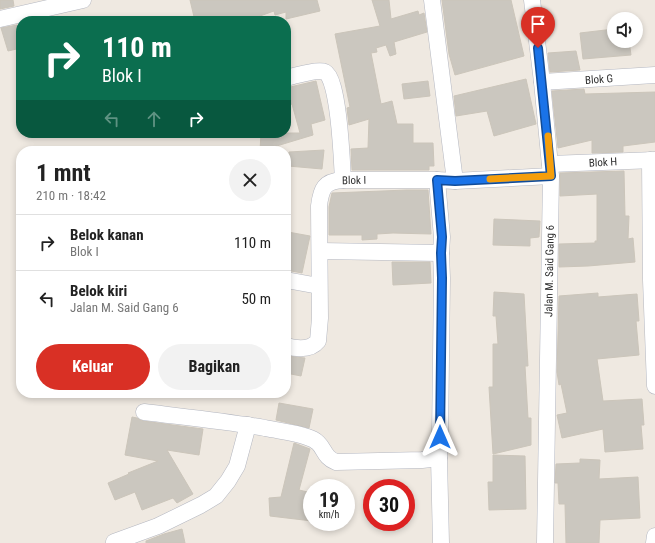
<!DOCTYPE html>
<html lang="id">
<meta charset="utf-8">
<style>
:root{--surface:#fff;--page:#f2f2f2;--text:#222;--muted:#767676;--line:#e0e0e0;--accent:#d93025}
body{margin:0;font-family:"Roboto Condensed",sans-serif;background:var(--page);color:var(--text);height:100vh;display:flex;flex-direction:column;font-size:15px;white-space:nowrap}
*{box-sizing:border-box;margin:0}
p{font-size:13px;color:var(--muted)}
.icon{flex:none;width:22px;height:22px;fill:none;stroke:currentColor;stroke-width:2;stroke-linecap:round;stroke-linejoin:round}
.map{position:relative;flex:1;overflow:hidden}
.drawer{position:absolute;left:16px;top:146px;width:275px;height:252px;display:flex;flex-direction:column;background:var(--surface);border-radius:16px;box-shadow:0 2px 6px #0003}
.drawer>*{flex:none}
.hud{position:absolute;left:16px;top:16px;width:275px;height:122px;border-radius:16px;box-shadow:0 2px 6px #0003;background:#0b6e4f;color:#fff;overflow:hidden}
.tools{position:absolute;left:607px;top:12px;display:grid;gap:8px}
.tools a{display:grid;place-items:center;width:36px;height:36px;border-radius:50%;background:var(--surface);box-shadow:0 2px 6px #0003;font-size:20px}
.speed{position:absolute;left:303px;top:479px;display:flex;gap:8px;font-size:20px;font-weight:700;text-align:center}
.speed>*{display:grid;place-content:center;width:52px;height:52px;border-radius:50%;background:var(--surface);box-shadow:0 2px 6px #0003;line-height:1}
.speed small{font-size:10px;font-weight:400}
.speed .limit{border:6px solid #d22;background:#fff;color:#111}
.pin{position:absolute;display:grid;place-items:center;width:34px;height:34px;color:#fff;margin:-41px -17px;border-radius:50% 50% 50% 0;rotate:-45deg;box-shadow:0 0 4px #0007}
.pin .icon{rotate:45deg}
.me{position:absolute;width:44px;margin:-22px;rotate:0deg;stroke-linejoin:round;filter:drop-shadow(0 0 3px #0008)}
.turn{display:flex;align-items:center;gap:14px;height:84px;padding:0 20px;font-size:18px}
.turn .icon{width:52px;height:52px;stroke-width:2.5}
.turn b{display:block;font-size:28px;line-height:34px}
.lanes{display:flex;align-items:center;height:38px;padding:0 20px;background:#0003;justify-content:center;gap:20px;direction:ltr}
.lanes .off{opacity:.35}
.round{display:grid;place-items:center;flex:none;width:42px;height:42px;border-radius:21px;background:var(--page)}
.overview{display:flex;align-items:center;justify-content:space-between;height:68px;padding:0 20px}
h1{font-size:24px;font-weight:700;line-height:30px}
.cta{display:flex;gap:8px;margin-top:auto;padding:8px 20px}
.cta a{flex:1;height:46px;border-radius:24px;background:var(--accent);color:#fff;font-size:16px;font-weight:700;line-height:46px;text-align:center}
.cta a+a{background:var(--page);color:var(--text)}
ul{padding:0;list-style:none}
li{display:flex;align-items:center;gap:12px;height:56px;padding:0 20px;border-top:1px solid var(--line)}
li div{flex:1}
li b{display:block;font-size:15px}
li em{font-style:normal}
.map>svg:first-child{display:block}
</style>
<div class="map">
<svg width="655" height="543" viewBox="0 0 655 543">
<rect width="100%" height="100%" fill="#efe9e1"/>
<g fill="#cbc7bf" stroke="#cbc5ba">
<polygon points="0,0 13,0 14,6 0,9"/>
<polygon points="190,0 317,0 320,11 286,19 286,12 275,15 274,11 246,21 225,21 225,18 211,21 195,21"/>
<polygon points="372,0 389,0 391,19 418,11 419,15 424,13 427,32 394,42 396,54 390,56 386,45 376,48 377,52 371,53 381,104 392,101 397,124 413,124 413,143 433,143 434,166 429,166 429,170 352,170 351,149 368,148 369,119 349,125 347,108 350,107 335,34 380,26"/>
<polygon points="442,0 511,0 524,56 455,75 449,54"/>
<polygon points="17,25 17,26 21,25 21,48 8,51 1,28"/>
<polygon points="614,29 614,41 629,41 631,55 583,59 580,33"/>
<polygon points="576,51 580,70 550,72 548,53"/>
<polygon points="526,79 536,124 494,136 487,111 456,116 454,96"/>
<polygon points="316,81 325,120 311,124 313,135 260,151 261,133 300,133 292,104 286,106 286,88"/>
<polygon points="428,81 430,96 404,99 402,84"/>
<polygon points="584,89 585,94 655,92 655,142 623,146 623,152 592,153 592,140 558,148 552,91"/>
<polygon points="324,150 322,169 288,166 289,152"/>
<polygon points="624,171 625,216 629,216 628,239 633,238 635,262 588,266 559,267 559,244 595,243 595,241 597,241 597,194 560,196 560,173"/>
<polygon points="407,190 428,190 431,234 393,233 377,234 377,239 362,240 362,235 329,235 329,207 332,193"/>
<polygon points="494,219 540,221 539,237 530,238 530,246 493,245"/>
<polygon points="288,232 310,236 302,273 286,270 286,245"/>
<polygon points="392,262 430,262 431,283 393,285"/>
<polygon points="494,292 524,294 528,366 525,366 528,418 531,418 531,445 493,454 489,387 493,387 493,344 498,344 496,316 493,316"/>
<polygon points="598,293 598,297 637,294 639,321 636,321 639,355 597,359 603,401 642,399 644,425 641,425 643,449 605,452 603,429 562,438 557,415 567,413 561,384 559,385 557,372 559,296"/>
<polygon points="286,356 305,358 301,376 286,373"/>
<polygon points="279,403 313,409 309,428 276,420"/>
<polygon points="132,417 137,418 143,421 203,429 199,455 167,450 193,494 177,503 173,498 142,510 135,492 115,500 108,483 129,474 128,473 158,461 125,455"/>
<polygon points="294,443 310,449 299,490 312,493 312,521 270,516 269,498 281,497"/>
<polygon points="493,455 525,456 526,509 489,510 488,482 493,482"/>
<polygon points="580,459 600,460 599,479 638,477 640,518 600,520 599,543 566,543 565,504 559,504 558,483 555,483 556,464 580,463"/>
<polygon points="182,529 185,543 146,543 146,541 164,534"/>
</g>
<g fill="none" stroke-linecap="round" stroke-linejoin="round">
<g stroke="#b4b7c1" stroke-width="17">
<g id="minor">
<polyline points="432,0 455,181"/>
<polyline points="532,0 542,82 551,176 545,543"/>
<polyline points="0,19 83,0"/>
<path d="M286,78c8,-2 32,-9 39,-6 14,7 17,91 18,108"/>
<polyline points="542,82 655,75"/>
<polyline points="650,160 651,280 655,386"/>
<polyline points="550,164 655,160"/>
<polyline points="320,251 441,253"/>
<polyline points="286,280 319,286"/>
<path d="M286,346c11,3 24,5 32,-5l2,-23 -1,-112c2,-17 5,-25 24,-26h94l18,1 96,-5"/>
<path d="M144,412c40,5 81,9 121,16 14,3 29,4 42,9 20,6 13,19 29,25l86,-2 17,-2 1,-21 2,-159 -1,-25 1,-16 -5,-57"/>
<polyline points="439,458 441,543"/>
<polyline points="114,542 158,526 201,505 216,496 228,481 237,466 248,425"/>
<polyline points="654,543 655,536"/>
</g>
</g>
<use href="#minor" stroke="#fff" stroke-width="16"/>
</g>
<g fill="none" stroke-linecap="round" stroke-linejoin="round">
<g stroke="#114b97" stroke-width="10">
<polyline id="route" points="440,437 442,278 441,253 442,237 437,180 455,181 551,176 538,48"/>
</g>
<use href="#route" stroke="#1a73e8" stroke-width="7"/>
<polyline stroke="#f59e0b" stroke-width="7" points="490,179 551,176 548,136"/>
</g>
<g text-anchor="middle" stroke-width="3" stroke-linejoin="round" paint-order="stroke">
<g font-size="11" fill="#2e2e2e" stroke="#fff">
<text transform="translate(599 79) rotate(-4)" y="4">Blok G</text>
<text transform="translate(603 162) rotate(-3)" y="4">Blok H</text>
<text transform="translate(354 180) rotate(-1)" y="4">Blok I</text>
<text transform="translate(549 271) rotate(-89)" y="4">Jalan M. Said Gang 6</text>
</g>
</g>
</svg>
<div class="tools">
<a><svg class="icon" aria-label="sound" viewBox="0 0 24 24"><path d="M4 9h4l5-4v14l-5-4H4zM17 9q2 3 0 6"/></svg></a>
</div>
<div class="speed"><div>19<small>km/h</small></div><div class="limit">30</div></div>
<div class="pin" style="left:538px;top:48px;background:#d93025"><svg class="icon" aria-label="arrive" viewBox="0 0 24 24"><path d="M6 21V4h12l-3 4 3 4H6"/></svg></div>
<svg class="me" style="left:440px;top:437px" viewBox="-20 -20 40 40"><path d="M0-17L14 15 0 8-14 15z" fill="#1a73e8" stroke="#fff" stroke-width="4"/></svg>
<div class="hud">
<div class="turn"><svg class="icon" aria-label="right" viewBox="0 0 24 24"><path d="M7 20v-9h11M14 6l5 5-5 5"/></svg><div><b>110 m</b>Blok I</div></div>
<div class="lanes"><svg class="icon off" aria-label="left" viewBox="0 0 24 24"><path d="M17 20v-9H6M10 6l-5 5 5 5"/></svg><svg class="icon off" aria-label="ahead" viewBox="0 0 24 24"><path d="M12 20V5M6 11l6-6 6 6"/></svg><svg class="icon" aria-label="right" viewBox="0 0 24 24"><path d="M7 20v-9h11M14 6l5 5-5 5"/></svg></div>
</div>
<section class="drawer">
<div class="overview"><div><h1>1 mnt</h1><p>210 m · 18:42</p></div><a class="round"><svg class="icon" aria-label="close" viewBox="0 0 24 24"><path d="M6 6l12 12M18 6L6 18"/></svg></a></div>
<ul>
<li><svg class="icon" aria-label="right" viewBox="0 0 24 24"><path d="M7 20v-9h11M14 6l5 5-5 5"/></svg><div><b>Belok kanan</b><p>Blok I</p></div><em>110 m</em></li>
<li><svg class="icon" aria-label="left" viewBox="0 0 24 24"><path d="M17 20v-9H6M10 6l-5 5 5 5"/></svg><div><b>Belok kiri</b><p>Jalan M. Said Gang 6</p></div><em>50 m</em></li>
</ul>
<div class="cta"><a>Keluar</a><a>Bagikan</a></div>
</section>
</div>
